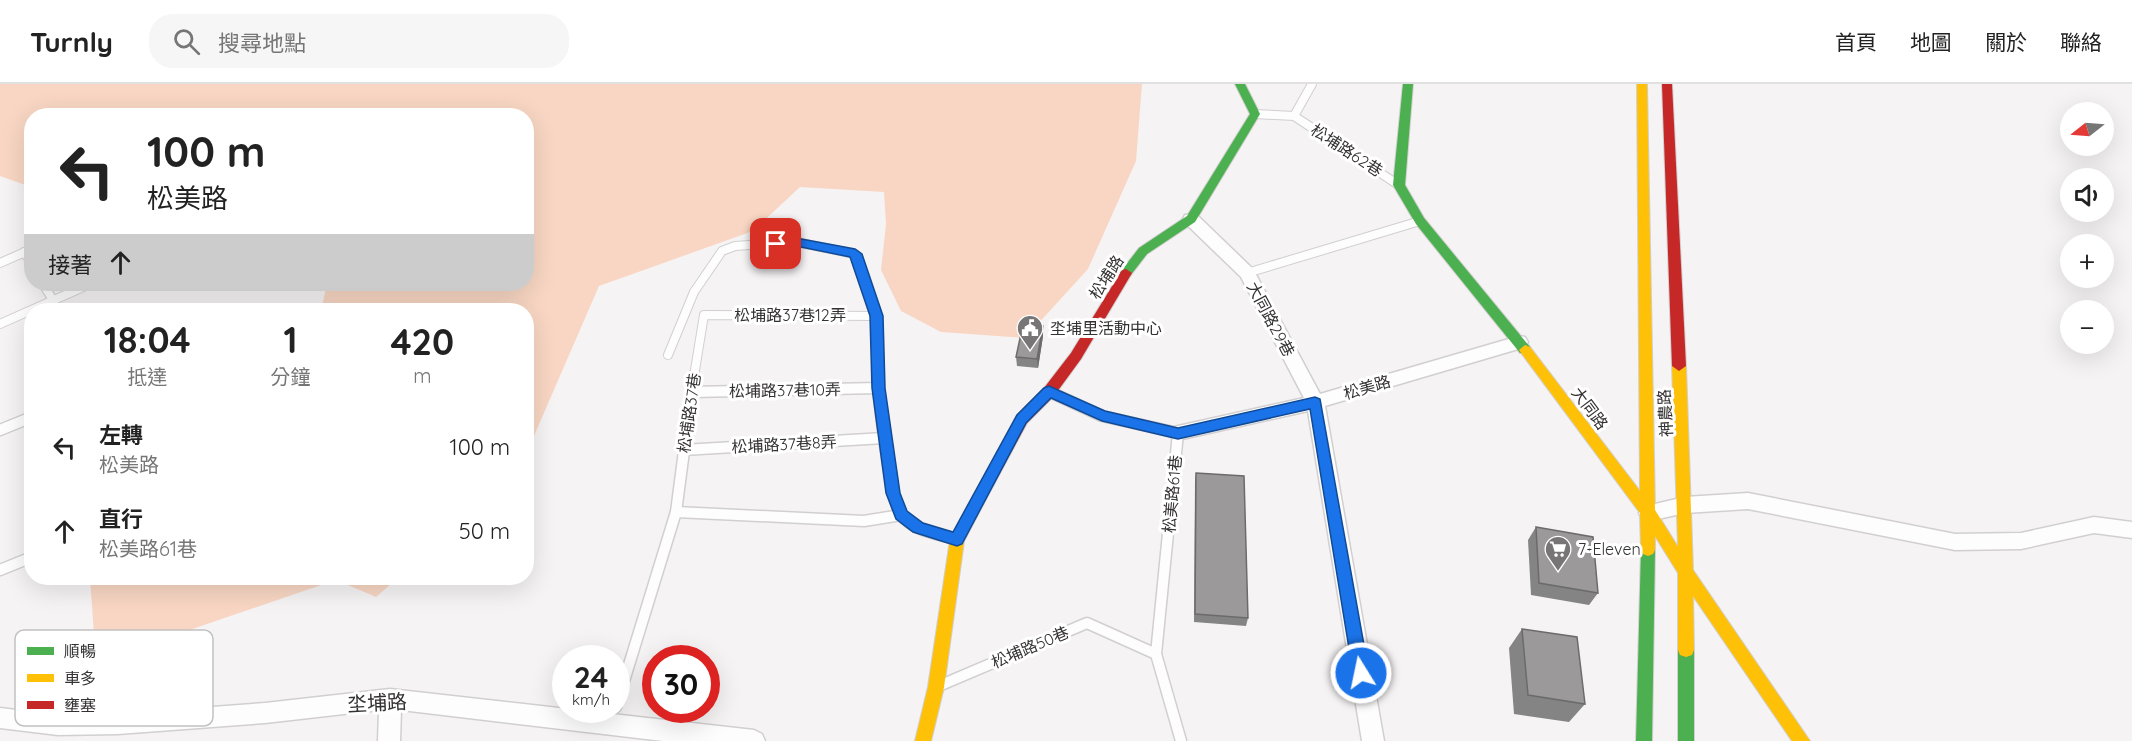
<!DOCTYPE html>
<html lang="zh-TW">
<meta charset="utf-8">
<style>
:root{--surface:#fff;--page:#f6f6f6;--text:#222;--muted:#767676;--line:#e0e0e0}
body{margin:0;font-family:Quicksand,"Noto Sans TC",sans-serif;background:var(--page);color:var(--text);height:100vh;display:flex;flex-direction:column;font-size:22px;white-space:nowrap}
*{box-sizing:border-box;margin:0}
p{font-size:20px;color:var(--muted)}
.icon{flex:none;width:33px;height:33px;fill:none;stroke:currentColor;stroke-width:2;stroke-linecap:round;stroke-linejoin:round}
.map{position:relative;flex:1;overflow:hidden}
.sheet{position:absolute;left:24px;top:219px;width:510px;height:282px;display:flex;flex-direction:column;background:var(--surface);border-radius:24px;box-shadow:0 6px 24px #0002}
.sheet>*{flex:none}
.hud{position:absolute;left:24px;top:24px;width:510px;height:183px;border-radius:24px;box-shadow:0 6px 24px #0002;background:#fff;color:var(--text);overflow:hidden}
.needle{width:39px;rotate:253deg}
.fabs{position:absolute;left:2060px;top:18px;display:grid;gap:12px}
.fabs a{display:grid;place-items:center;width:54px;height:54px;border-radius:50%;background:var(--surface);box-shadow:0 6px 24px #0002;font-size:30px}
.speed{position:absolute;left:552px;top:561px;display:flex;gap:12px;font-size:30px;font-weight:700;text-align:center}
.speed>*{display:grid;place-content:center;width:78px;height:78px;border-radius:50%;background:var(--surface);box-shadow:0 6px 24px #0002;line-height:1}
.speed small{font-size:15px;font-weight:400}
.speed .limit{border:9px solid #d22;background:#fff;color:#111}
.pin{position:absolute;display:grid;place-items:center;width:51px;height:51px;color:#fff;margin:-26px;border-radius:12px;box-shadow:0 3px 9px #0006}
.me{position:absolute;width:66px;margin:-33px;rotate:350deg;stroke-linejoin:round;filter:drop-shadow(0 0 4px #0008)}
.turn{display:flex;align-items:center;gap:21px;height:126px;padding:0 24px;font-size:27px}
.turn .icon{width:78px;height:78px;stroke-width:2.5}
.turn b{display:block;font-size:42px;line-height:51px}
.then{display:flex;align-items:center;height:57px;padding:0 24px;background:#0003;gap:12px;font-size:22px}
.eta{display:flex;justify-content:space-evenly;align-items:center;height:102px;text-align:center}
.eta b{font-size:36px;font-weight:800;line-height:42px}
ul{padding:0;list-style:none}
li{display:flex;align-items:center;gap:18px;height:84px;padding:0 24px}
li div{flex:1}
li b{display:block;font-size:22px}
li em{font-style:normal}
header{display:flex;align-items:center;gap:36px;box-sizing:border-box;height:84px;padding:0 30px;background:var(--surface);border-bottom:2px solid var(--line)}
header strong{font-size:28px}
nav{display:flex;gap:33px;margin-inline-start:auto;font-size:21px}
.search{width:420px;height:54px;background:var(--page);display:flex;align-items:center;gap:15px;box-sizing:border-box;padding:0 21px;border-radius:24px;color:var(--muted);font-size:22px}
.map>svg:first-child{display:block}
</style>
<header>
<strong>Turnly</strong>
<div class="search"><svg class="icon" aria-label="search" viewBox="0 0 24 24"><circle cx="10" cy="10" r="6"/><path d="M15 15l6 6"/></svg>搜尋地點</div>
<nav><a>首頁</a><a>地圖</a><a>關於</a><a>聯絡</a></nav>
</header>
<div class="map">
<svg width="2132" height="657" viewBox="0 0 2132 657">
<rect width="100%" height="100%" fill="#f6f3f4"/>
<g fill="#f8d6c3">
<polygon points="0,0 1142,0 1136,77 1088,185 1025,254 941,248 901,227 881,186 886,140 884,108 800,103 753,147 599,202 527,368 526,226 321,226 327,200 526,200 526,32 32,32 31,103 0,92"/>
<polygon points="90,494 398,494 376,513 336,496 96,578"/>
</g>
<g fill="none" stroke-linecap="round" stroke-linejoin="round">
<g stroke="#d1cfcf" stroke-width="10">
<g id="lane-far1">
<polyline points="1255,30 1294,32 1397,100"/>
<polyline points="1294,32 1312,0"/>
<polyline points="24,168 32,180"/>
<polyline points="0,179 32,165"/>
<polyline points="1247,189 1420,137"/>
<polyline points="43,200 53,216"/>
<polyline points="0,240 90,200"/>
<polyline points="668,271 694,208 722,167 735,162 796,158 855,170 877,232 878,292"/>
<polyline points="694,292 704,231 877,232"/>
</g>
</g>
<g stroke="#d1cfcf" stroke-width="13">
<g id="lane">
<path d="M878,291c0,22 12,125 23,140 12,16 37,19 54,24"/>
<polyline points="691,308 878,304"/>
<polyline points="1050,308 1102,332 1178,349 1156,570 1181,657"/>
<polyline points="0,346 32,333"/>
<polyline points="683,366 884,354"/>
<polyline points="676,428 694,291"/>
<polyline points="0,486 32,473"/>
<polyline points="941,601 1087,539 1156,570"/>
<polyline points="616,623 676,428 864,437 901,431"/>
</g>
</g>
<g stroke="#d1cfcf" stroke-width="3">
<g id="street">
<polygon points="1191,130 1197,131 1253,185 1320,310 1519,252 1525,253 1528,258 1525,263 1325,322 1384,657 1362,657 1308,327 1178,356 1172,354 1169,349 1172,344 1178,342 1304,314 1241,193 1185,139 1183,135 1185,131"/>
<polygon points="1748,409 1955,450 2021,449 2094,433 2132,438 2132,454 2094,449 2021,465 1955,466 1748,425 1685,429 1649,437 1642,435 1639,429 1642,423 1685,413"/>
<polygon points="390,605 754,646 762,650 765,657 663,657 401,626 400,657 378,657 379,626 265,639 118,650 58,651 0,644 0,624 58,631 118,630 265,619"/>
</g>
</g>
<g stroke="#d1cfcf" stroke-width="2">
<g id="fast">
<polygon points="1235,0 1245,0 1260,30 1195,138 1147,170 1130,192 1122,192 1120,189 1122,186 1139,164 1187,132 1250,30"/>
<polygon points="1403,0 1413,0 1405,101 1424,134 1530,263 1531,266 1530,269 1520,269 1416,140 1393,101"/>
<polygon points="1648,460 1653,462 1655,466 1652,657 1636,657 1641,466 1643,462"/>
<polygon points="1686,559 1692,561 1694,566 1694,657 1678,657 1678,566 1680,561"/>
</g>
</g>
<g stroke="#d1cfcf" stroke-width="2">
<g id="slow">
<polygon points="1637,0 1647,0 1655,426 1678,463 1672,282 1679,277 1686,282 1693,486 1810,657 1792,657 1693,512 1694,566 1692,571 1686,573 1680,571 1678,566 1678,489 1655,452 1655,466 1653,470 1648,472 1643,470 1641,466 1640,429 1519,266 1525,261 1530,263 1640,407"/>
<polygon points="988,392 993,394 995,398 964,457 944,603 931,657 915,657 928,603 950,456 983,394"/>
</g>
</g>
<g stroke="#d1cfcf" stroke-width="2">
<g id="jam">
<polygon points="1662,0 1672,0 1686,282 1679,287 1672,282"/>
<polygon points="1126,185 1132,189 1081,275 1054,312 1027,339 993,402 988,404 983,402 981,398 1017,331 1044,304 1071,269 1122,186"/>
</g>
</g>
<use href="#lane-far1" stroke="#fefdfd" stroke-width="8"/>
<use href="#lane" stroke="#fefdfd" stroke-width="10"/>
<use href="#street" fill="#fefdfd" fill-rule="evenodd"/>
<use href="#fast" fill="#4caf50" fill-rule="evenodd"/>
<use href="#slow" fill="#ffc107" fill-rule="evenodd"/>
<use href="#jam" fill="#c62828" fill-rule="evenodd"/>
</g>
<g fill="#858484">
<polygon points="1043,252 1038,284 1017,282 1016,273"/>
<polygon points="1196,389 1248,534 1246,542 1194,538 1195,397"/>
<polygon points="1536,443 1598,509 1589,521 1531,511 1528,456"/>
<polygon points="1522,545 1585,620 1569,638 1514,630 1509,564"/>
</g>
<polygon fill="#6c6b6c" points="1043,242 1043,252 1038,284 1037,275"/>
<g fill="#9b999a" stroke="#6c6b6c" stroke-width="1.5">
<polygon points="1023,240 1043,242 1037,275 1016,273"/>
<polygon points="1196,389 1244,392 1248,534 1195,530"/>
<polygon points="1536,443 1593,453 1598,509 1539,499"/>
<polygon points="1522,545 1577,553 1585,620 1528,611"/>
</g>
<polygon fill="#1a73e8" stroke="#114b97" stroke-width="1.5" points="796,154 855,165 862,170 883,232 885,304 900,409 907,427 923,439 953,448 1017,331 1044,304 1049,302 1105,327 1178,344 1315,313 1320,315 1369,589 1367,594 1361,597 1356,594 1353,589 1310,325 1178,355 1102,337 1051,314 1026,339 962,460 957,462 913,448 896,435 886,409 872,304 870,232 850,173 796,162 776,164 770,160 776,155"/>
<defs>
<g id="civic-pin" transform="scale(1.35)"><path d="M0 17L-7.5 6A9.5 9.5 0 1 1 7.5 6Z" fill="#777575" stroke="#fff"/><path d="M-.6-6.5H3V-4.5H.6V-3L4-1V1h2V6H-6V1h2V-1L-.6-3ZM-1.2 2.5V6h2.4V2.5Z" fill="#fff"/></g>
<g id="supermarket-pin" transform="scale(1.35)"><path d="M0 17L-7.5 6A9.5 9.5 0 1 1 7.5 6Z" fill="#777575" stroke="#fff"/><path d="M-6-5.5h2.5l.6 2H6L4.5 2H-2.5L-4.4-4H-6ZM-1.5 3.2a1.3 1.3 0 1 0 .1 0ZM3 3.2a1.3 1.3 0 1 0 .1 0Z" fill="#fff"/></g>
</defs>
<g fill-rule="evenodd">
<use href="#civic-pin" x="1030" y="244"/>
<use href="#supermarket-pin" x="1558" y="465"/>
</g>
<g text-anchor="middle" stroke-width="6" stroke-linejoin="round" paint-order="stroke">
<g font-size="16" fill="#333131" stroke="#fff">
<text transform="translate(1347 66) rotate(33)" y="6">松埔路62巷</text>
<text transform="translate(1106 193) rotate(-57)" y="6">松埔路</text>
<text x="790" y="237">松埔路37巷12弄</text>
<text transform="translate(1271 235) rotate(62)" y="6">大同路29巷</text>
<text transform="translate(1367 303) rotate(-16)" y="6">松美路</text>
<text transform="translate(785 306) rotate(-1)" y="6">松埔路37巷10弄</text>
<text transform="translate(1590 324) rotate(53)" y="6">大同路</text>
<text transform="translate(689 329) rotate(-82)" y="6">松埔路37巷</text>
<text transform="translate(1665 329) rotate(-93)" y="6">神農路</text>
<text transform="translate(784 360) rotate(-3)" y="6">松埔路37巷8弄</text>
<text transform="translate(1172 410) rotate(-85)" y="6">松美路61巷</text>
<text transform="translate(1030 563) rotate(-23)" y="6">松埔路50巷</text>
</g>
<g font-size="16" fill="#333131" stroke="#fff" text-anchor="start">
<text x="1050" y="250">坔埔里活動中心</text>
<text x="1578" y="471">7-Eleven</text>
</g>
<g font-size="20" fill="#333131" stroke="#fff">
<text transform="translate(377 619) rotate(-3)" y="7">坔埔路</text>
</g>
</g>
<rect x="15" y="546" width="198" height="96" rx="9" fill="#fff" stroke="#c2c1c1" stroke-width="1.5"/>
<rect x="27" y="563" width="27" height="8" fill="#4caf50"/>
<rect x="27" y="590" width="27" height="8" fill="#ffc107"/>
<rect x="27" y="617" width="27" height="8" fill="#c62828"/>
<g font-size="16" fill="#333131">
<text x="64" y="573">順暢</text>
<text x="64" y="600">車多</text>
<text x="64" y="627">壅塞</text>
</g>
</svg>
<div class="fabs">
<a><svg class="needle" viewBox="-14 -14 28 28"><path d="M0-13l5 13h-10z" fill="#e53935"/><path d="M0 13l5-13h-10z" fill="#767676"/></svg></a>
<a><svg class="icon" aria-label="sound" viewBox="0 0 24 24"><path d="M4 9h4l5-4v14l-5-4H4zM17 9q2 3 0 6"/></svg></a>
<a>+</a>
<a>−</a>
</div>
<div class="speed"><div>24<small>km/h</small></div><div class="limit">30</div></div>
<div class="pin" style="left:776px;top:160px;background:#d93025"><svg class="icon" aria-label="arrive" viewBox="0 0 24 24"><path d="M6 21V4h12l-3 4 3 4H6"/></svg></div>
<svg class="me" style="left:1361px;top:589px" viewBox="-20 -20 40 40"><circle r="17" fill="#1a73e8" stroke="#fff" stroke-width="3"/><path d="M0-11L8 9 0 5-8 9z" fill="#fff"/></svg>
<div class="hud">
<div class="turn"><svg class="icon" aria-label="left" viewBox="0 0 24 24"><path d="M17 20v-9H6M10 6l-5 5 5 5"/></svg><div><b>100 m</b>松美路</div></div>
<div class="then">接著<svg class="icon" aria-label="ahead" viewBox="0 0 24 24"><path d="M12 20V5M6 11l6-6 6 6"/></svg></div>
</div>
<section class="sheet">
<div class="eta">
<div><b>18:04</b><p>抵達</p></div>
<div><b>1</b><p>分鐘</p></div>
<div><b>420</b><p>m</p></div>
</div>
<ul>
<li><svg class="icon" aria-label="left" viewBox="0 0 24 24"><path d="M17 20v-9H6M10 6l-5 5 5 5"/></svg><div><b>左轉</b><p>松美路</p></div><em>100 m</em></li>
<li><svg class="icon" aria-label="ahead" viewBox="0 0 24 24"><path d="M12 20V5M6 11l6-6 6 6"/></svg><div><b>直行</b><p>松美路61巷</p></div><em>50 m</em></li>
</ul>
</section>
</div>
